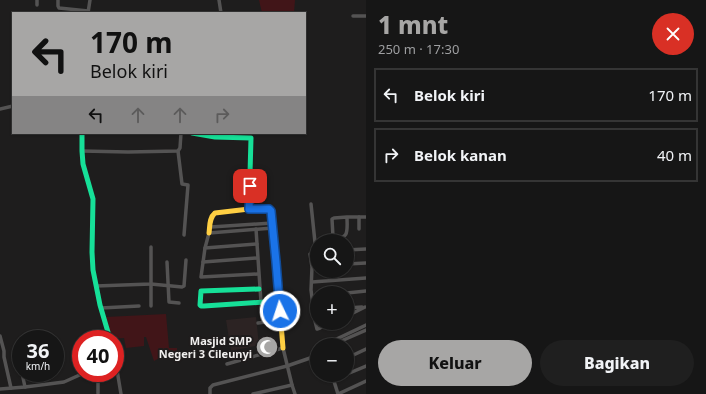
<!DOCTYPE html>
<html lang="id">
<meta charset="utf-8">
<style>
:root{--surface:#161616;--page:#1f1f1f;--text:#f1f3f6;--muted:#9e9fa1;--line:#353535;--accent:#a7a6a5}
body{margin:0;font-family:"Noto Sans",sans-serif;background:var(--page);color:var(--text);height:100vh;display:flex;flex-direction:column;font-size:15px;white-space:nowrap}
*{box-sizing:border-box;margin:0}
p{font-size:13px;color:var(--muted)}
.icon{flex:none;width:22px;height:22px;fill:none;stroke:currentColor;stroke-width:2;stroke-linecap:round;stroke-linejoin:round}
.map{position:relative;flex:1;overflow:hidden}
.side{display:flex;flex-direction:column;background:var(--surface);width:340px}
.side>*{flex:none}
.banner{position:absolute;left:12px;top:12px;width:294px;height:122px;border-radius:0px;box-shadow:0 1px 3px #0004,0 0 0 1px var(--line);background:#a7a6a5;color:#111;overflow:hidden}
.fabs{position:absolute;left:310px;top:234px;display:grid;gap:8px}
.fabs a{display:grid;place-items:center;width:44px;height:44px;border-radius:50%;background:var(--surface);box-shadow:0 1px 3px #0004,0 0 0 1px var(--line);font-size:20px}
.speed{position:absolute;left:12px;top:330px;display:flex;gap:8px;font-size:20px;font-weight:700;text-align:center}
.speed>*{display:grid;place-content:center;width:52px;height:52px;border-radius:50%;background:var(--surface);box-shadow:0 1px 3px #0004,0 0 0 1px var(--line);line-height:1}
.speed small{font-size:10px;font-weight:400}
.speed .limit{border:6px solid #d22;background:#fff;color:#111}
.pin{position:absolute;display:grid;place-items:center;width:34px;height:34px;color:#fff;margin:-17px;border-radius:8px;box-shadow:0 2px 6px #0006}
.me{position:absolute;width:44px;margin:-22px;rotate:356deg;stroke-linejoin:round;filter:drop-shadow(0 0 3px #0008)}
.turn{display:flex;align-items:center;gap:14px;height:84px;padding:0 12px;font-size:18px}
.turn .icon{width:52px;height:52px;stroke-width:2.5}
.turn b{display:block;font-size:28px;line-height:34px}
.lanes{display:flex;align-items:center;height:38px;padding:0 12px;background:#0003;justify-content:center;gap:20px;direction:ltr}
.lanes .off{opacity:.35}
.round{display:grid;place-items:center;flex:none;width:42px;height:42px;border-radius:21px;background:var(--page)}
.head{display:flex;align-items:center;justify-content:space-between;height:68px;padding:0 12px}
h1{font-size:24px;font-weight:800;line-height:30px;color:var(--accent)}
.button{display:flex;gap:8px;margin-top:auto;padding:8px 12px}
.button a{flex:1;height:46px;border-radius:24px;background:var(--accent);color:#111;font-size:16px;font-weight:800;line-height:46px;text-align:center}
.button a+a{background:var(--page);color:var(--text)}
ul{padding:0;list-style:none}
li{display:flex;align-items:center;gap:12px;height:54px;margin:0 8px 6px;padding:0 4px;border:2px solid var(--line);border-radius:0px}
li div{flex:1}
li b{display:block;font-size:15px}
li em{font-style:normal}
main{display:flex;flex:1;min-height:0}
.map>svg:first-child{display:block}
</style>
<main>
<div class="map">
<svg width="366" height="394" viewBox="0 0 366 394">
<rect width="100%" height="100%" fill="#1e1d1d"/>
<polygon fill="#2c2323" points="256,317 259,345 231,351 226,320"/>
<g fill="#411518">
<polygon points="259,0 295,0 294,13 262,13"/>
<polygon points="166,314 169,348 177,348 177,353 168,353 154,361 146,337 144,337 144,346 126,348 124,338 112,339 106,317"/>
</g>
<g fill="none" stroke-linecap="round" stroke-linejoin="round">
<g stroke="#545353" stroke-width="3.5">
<polyline points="58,0 58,6 59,8 88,11"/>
<polyline points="219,0 221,13"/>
<polyline points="37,5 37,0"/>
<polyline points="88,13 90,0"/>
<polyline points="353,16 366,16"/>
<polyline points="0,109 13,106"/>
<polyline points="82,151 128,152 178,151 180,148 181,133"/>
<polyline points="178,151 182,184 188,185 184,235"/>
<polyline points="311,204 316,252"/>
<path d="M347,217l-13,1 -2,1 1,18c17,4 14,-8 14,-20h19"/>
<polyline points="359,217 359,229"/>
<polyline points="211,227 272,223"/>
<polyline points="256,229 261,302"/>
<polyline points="257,244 205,248 201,277 258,274"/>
<polyline points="205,248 209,233 273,228"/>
<polyline points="347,250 366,249"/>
<polyline points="317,252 312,253 310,254 312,267 311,290 315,321 317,329 320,328 331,323"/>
<polyline points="167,262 169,302 179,303"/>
<polyline points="203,262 257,258"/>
<polyline points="347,264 366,263"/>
<polyline points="312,282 366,278"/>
<polyline points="96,286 151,284 151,247"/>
<polyline points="347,293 366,291"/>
<polyline points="151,306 151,284 182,287 184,286 186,260"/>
<polyline points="101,308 139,306"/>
<polyline points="347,308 362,307"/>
<polyline points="347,316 365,307"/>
<polyline points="258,323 281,320"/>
<polyline points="0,336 4,351 4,357 11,388"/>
<polyline points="324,345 366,325"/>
<polyline points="332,345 366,330"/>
<polyline points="115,358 121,394"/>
<polyline points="347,358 366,349"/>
<polyline points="21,362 19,364 21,369"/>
<polyline points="227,364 283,348 292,385 295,394"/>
<polyline points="22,373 25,387"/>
<polyline points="98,373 98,393"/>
<polyline points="347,374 366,366"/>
<polyline points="332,375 338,394"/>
<polyline points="334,380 346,375"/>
<polyline points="0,389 25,387 64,382 84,373"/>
<polyline points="210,394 210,388 213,385 287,366 313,357 317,354"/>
<polyline points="253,394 292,385"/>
<polyline points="338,394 366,381"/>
</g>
<g stroke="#16e098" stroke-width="5">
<polyline points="82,133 82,151 83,164 93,199 92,252 93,270 100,305 110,339"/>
<polyline points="192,133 215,137 251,138 249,209"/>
<polyline points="259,289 201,291 200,305 201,306 204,306 279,301"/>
</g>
<path stroke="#ffcf43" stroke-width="5" d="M209,233c1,-7 0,-15 6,-20l34,-4h20l1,1 6,52 7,86"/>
</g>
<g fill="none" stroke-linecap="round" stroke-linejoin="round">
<g stroke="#114b97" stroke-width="10">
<polyline id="route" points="250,186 249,209 269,209 271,211 276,262 280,311"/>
</g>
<use href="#route" stroke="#1a73e8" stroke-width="7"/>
</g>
<defs>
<g id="mosque-disc" transform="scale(1.15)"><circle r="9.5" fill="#a7a6a5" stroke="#1f1c1c"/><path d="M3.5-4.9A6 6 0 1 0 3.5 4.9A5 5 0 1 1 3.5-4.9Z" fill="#fff"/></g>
</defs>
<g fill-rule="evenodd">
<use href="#mosque-disc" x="267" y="347"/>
</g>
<g text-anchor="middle" stroke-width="4" stroke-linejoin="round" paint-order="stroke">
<g font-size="11" font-weight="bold" fill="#f1efee" stroke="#1f1c1c" text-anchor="end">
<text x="252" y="345">Masjid SMP<tspan x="252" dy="13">Negeri 3 Cileunyi</tspan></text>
</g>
</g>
</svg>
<div class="fabs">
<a><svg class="icon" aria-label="search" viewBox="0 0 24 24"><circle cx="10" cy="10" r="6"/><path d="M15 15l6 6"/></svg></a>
<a>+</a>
<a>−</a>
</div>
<div class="speed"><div>36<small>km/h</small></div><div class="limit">40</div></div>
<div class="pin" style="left:250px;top:186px;background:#d93025"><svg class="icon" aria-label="arrive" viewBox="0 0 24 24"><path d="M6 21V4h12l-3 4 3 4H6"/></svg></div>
<svg class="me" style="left:280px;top:311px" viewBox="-20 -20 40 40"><circle r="17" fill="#1a73e8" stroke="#fff" stroke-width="3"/><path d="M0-11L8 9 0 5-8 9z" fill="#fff"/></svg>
<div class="banner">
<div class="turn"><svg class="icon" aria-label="left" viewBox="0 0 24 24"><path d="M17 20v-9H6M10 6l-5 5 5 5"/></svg><div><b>170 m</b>Belok kiri</div></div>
<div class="lanes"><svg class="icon" aria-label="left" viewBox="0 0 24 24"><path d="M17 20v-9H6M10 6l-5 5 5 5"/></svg><svg class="icon off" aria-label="ahead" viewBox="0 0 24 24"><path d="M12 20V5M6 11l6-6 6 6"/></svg><svg class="icon off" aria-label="ahead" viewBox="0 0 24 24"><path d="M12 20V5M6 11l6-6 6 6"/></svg><svg class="icon off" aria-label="right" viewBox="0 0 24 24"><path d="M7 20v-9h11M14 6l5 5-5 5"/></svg></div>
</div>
</div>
<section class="side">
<div class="head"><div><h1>1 mnt</h1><p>250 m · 17:30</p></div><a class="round" style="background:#d93025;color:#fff"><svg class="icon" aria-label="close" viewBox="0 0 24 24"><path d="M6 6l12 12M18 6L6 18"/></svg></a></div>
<ul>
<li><svg class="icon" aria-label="left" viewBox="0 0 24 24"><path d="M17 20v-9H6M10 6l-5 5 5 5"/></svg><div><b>Belok kiri</b></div><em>170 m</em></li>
<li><svg class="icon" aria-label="right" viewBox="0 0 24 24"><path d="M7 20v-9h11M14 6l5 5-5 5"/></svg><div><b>Belok kanan</b></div><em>40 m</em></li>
</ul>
<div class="button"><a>Keluar</a><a>Bagikan</a></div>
</section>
</main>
